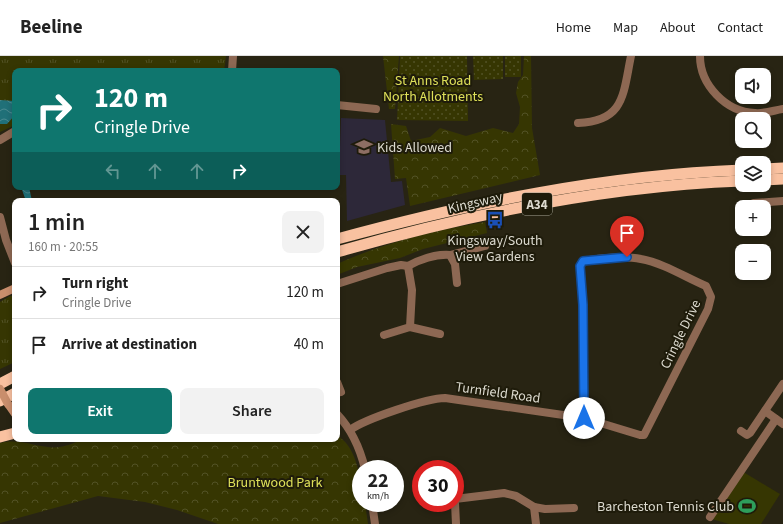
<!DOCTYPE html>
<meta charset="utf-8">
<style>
:root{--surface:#fff;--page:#f2f2f2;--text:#222;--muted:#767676;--line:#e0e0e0;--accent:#0f766e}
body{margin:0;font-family:"Source Sans 3",sans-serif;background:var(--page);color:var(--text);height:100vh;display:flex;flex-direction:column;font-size:15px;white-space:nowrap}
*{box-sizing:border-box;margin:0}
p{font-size:13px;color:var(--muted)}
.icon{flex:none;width:22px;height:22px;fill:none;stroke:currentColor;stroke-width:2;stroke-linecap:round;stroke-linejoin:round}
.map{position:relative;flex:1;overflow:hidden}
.details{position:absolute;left:12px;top:142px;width:328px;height:244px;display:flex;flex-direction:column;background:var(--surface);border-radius:8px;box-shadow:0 2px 6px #0003}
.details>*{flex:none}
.top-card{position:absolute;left:12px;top:12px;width:328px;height:122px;border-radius:8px;box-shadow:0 2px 6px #0003;background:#0f766e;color:#fff;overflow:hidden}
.fabs{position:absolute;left:735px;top:12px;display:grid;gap:8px}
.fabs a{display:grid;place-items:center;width:36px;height:36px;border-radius:8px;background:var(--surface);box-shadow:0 2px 6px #0003;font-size:20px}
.speed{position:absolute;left:352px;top:404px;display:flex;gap:8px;font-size:20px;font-weight:700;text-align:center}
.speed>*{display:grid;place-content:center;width:52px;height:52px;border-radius:50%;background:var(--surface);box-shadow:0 2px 6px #0003;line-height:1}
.speed small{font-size:10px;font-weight:400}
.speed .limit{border:6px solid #d22;background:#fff;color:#111}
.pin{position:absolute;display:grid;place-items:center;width:34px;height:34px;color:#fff;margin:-41px -17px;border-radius:50% 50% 50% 0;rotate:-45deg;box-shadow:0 0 4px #0007}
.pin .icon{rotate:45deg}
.me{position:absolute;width:44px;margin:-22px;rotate:0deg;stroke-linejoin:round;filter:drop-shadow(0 0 3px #0008)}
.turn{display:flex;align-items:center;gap:14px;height:84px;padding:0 16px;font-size:18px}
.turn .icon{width:52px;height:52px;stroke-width:2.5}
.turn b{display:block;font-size:28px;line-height:34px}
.lanes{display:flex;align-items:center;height:38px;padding:0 16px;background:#0003;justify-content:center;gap:20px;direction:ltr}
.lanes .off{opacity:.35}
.round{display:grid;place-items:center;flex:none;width:42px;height:42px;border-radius:8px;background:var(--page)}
.head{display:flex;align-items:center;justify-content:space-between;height:68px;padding:0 16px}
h1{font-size:24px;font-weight:600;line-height:30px}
.cta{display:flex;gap:8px;margin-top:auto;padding:8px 16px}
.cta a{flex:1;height:46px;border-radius:8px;background:var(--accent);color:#fff;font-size:16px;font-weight:600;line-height:46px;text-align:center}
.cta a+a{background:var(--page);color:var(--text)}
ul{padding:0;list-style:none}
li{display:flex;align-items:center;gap:12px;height:52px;padding:0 16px;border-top:1px solid var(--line)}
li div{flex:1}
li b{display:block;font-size:15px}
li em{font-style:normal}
header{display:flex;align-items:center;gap:24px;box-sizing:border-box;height:56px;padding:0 20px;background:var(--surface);border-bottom:1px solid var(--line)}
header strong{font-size:19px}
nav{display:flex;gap:22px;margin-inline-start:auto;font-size:14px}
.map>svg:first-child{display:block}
</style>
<header>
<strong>Beeline</strong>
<nav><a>Home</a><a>Map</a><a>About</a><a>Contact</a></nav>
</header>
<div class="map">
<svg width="783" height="468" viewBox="0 0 783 468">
<defs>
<pattern id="grass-tufts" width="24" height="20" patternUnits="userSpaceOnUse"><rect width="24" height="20" fill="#363602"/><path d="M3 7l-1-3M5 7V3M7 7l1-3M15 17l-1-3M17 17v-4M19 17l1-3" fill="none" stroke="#525226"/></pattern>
<pattern id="forest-crowns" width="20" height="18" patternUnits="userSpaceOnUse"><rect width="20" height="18" fill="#363602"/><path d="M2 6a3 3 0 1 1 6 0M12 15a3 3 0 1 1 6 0" fill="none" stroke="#525226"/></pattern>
<pattern id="garden-dots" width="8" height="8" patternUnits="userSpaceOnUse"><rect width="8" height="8" fill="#363602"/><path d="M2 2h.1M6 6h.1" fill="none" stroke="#525226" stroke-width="1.8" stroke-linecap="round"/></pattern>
<pattern id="water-waves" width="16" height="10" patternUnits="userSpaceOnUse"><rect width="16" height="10" fill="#207078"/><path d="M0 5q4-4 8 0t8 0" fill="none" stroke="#4a8a90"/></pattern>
</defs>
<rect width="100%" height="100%" fill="#282413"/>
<polygon fill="#2d2839" points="341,62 385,64 391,126 402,125 405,149 347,165 346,119 339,119"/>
<g fill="url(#grass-tufts)">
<polygon points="0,0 226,0 224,15 15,15 15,69 0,76"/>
<polygon points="10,240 15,240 15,306 0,313 0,246"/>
</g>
<g fill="url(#forest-crowns)">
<polygon points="383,0 399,0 395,53 389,53"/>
<polygon points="524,0 531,0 532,72 540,119 410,150 406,122 395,123 391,68 406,70 411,85 430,81 440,72 466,80 493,72 513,77 519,68 520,51 516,37 518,26 523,19"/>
<path d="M485,166l2,11 -64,16 -23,9 -43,9 -20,8v-11c47,-21 98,-34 148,-42z"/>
<path d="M337,379c3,3 7,5 9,8 13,16 15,40 15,60h4l3,21h-150l-41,-14 -32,-8 -47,-6 -98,27v-80c32,-7 46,16 82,-4h255z"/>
</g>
<g fill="url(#garden-dots)">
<polygon points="400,0 467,0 468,65 397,64"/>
<polygon points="473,0 503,0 503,23 474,24"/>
<rect x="505" y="0" width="16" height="21"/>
</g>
<polygon fill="#363602" points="744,417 745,417 780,438 761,468 729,468 715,464 713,463"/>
<g fill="url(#water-waves)">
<polygon points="0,44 15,45 15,59 7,68 0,68"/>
<polygon points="21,131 29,131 32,145 26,145"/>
</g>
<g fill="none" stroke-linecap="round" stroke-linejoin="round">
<g stroke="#8d6853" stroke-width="8">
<path d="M700,0c0,29 26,56 55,57 9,1 20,-3 28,-4"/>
<polyline points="232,15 233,0"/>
<polyline points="337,49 376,53"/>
<path d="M578,67c47,-2 45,-29 53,-67"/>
<polyline points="0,84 15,75"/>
<polyline points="754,147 783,145"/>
<polyline points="0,161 6,184 15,207"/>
<polyline points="450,199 485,190"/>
<path d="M337,228l50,-16 14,-3 7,1c13,-7 28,-12 42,-11l5,9 2,19"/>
<polyline points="410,271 440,278"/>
<polyline points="384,279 410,271 412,234 408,210"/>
<polyline points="337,326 341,336"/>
<polyline points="765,355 783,368"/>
<path d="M350,374c15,-11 77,-32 95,-32l139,20 56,17h4l64,-126 3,-12 -5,-11c-21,-9 -43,-23 -65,-27 -18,-4 -40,-1 -58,2l-3,5 3,39 1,113"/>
<polyline points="741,375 747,379 750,377 783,328"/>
<polyline points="455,443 504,437 516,440 534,451 545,453 574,452"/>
<polyline points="455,447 456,468"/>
<polyline points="534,451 536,468"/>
<polyline points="710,461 776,363"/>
</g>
<g stroke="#8d6853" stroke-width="8">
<path d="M337,358c15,16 23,34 28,55"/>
<polyline points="372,447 375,468"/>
</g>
<g stroke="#c98e6c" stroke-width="8">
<polyline points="0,239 15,232"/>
<polyline points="8,348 15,358"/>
</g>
<g stroke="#f9c1a0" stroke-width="11">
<polyline points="764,113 783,112"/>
<polyline points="764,124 783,123"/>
<path d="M337,183c132,-36 268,-64 405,-69"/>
<path d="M337,196c132,-38 268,-66 405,-71"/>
<polyline points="0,328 15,320"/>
<polyline points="0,345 15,337"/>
<polyline points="0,381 15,377"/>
</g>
<polyline stroke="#c98e6c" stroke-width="8" points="0,333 8,348"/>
</g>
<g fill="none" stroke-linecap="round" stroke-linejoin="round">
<g stroke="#114b97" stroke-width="10">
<polyline id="route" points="584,362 583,249 580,210 583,205 627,201"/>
</g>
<use href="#route" stroke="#1a73e8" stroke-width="7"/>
</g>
<defs>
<g id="school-bare" transform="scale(1.38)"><path d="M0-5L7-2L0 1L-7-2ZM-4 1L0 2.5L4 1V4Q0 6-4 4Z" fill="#8d6e63" stroke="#1e1b0a" stroke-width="2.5" paint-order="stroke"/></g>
<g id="bus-bare" transform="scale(1.38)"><path d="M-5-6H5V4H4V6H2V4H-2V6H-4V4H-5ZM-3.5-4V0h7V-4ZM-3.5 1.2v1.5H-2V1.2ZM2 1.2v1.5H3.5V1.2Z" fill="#1a4fb4" stroke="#1e1b0a" stroke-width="2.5" paint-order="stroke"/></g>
<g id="stadium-bare" transform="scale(1.38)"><path d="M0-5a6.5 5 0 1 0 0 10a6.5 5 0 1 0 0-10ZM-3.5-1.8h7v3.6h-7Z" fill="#2e9e5b" stroke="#1e1b0a" stroke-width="2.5" paint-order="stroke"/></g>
</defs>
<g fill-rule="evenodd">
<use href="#school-bare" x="364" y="91"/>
<use href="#bus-bare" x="495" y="164"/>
<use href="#stadium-bare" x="747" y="450"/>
</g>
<g text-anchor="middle" stroke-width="4" stroke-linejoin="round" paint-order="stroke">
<rect fill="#1e1b0a" stroke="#a3a194" stroke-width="1" x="522" y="137" width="30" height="22" rx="3"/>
<g font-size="13" font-weight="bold" fill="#dcdacf">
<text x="537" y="153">A34</text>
</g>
<g font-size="14" fill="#dee059" stroke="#1e1b0a">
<text x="433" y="29">St Anns Road<tspan x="433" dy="16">North Allotments</tspan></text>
<text x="275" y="431">Bruntwood Park</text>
</g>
<g font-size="14" fill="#dcdacf" stroke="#1e1b0a" text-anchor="start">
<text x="377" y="96">Kids Allowed</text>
<text x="495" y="189" text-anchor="middle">Kingsway/South<tspan x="495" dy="16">View Gardens</tspan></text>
<text x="734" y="455" text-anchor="end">Barcheston Tennis Club</text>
</g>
<g font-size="14" fill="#dcdacf" stroke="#1e1b0a">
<text transform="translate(475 146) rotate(-13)" y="5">Kingsway</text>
<text transform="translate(680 278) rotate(-64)" y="5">Cringle Drive</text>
<text transform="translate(498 336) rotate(8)" y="5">Turnfield Road</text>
</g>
</g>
</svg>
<div class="fabs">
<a><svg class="icon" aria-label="sound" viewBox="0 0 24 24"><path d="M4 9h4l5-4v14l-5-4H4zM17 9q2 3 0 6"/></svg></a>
<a><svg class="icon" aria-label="search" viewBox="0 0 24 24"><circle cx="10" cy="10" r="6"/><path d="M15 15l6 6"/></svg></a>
<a><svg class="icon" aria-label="layers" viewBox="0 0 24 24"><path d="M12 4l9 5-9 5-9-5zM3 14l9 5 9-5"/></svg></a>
<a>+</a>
<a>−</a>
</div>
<div class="speed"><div>22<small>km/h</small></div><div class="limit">30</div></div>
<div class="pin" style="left:627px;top:201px;background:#d93025"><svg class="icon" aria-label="arrive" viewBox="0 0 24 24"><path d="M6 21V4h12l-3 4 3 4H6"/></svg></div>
<svg class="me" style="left:584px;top:362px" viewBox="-20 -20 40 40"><circle r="19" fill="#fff"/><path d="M0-13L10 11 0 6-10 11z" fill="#1a73e8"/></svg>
<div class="top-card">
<div class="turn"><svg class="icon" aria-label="right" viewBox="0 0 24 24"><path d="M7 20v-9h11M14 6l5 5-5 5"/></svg><div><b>120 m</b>Cringle Drive</div></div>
<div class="lanes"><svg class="icon off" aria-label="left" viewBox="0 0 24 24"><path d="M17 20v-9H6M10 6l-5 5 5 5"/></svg><svg class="icon off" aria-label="ahead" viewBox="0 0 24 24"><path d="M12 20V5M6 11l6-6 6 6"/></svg><svg class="icon off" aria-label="ahead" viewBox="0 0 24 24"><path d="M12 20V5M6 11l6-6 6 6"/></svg><svg class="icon" aria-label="right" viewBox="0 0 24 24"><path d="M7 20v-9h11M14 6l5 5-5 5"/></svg></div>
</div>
<section class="details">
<div class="head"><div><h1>1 min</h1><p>160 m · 20:55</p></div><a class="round"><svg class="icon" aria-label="close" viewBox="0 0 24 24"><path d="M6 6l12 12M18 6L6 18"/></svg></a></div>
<ul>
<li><svg class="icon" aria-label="right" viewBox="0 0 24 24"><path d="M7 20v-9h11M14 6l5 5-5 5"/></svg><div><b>Turn right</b><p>Cringle Drive</p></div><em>120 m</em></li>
<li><svg class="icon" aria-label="arrive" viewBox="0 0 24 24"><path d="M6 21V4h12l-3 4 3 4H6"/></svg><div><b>Arrive at destination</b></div><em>40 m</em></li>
</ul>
<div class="cta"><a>Exit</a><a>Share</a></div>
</section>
</div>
